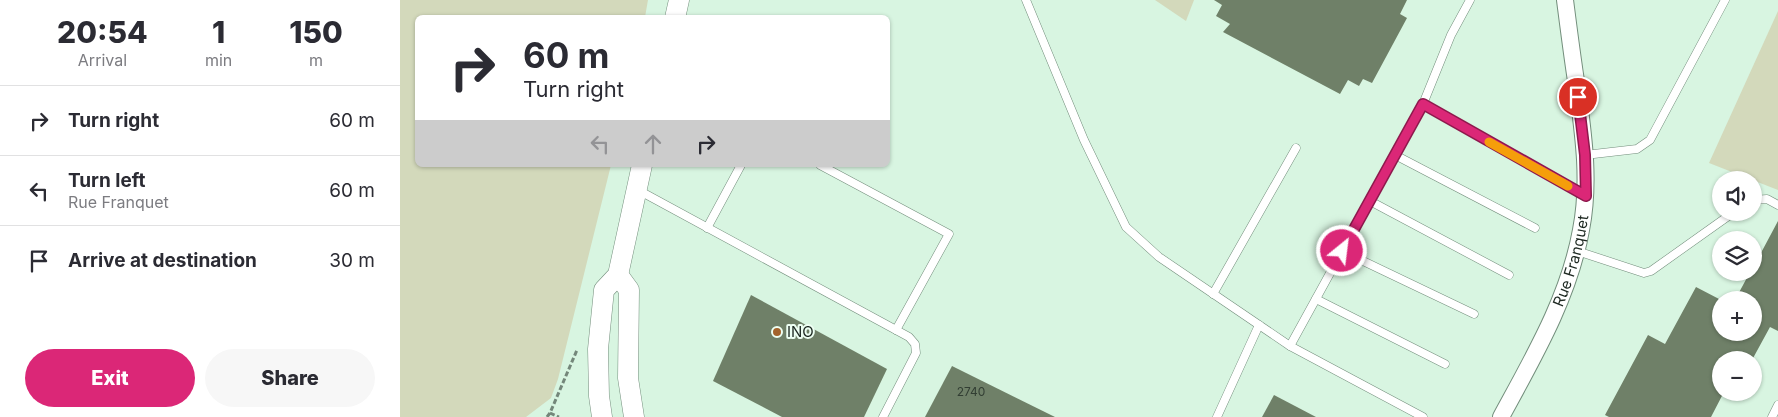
<!DOCTYPE html>
<meta charset="utf-8">
<style>
:root{--surface:#fff;--page:#f7f7f7;--text:#2b2b33;--muted:#7c7c81;--line:#e1e1e2;--accent:#db2777}
body{margin:0;font-family:Inter,sans-serif;background:var(--page);color:var(--text);height:100vh;display:flex;flex-direction:column;font-size:19px;white-space:nowrap}
*{box-sizing:border-box;margin:0}
p{font-size:16px;color:var(--muted)}
.icon{flex:none;width:28px;height:28px;fill:none;stroke:currentColor;stroke-width:2;stroke-linecap:round;stroke-linejoin:round}
.map{position:relative;flex:1;overflow:hidden}
.panel{display:flex;flex-direction:column;background:var(--surface);width:400px}
.panel>*{flex:none}
.hud{position:absolute;left:15px;top:15px;width:475px;height:152px;border-radius:8px;box-shadow:0 1px 4px #0004;background:#fff;color:var(--text);overflow:hidden}
.controls{position:absolute;left:1312px;top:171px;display:grid;gap:10px}
.controls a{display:grid;place-items:center;width:50px;height:50px;border-radius:50%;background:var(--surface);box-shadow:0 1px 4px #0004;font-size:25px}
.pin{position:absolute;display:grid;place-items:center;width:42px;height:42px;color:#fff;margin:-21px;border:2px solid #fff;border-radius:50%;box-shadow:0 1px 5px #0007}
.me{position:absolute;width:55px;margin:-28px;rotate:29deg;stroke-linejoin:round;filter:drop-shadow(0 0 4px #0008)}
.turn{display:flex;align-items:center;gap:18px;height:105px;padding:0 25px;font-size:22px}
.turn .icon{width:65px;height:65px;stroke-width:2.5}
.turn b{display:block;font-size:35px;line-height:42px}
.lanes{display:flex;align-items:center;height:48px;padding:0 25px;background:#0003;justify-content:center;gap:25px;direction:ltr}
.lanes .off{opacity:.35}
.eta{display:flex;justify-content:space-evenly;align-items:center;height:85px;text-align:center}
.eta b{font-size:30px;font-weight:800;line-height:35px}
.action{display:flex;gap:10px;margin-top:auto;padding:10px 25px}
.action a{flex:1;height:58px;border-radius:30px;background:var(--accent);color:#fff;font-size:20px;font-weight:800;line-height:58px;text-align:center}
.action a+a{background:var(--page);color:var(--text)}
ul{padding:0;list-style:none}
li{display:flex;align-items:center;gap:15px;height:70px;padding:0 25px;border-top:1px solid var(--line)}
li div{flex:1}
li b{display:block;font-size:19px}
li em{font-style:normal}
main{display:flex;flex:1;min-height:0}
.map>svg:first-child{display:block}
</style>
<main>
<section class="panel">
<div class="eta">
<div><b>20:54</b><p>Arrival</p></div>
<div><b>1</b><p>min</p></div>
<div><b>150</b><p>m</p></div>
</div>
<ul>
<li><svg class="icon" aria-label="right" viewBox="0 0 24 24"><path d="M7 20v-9h11M14 6l5 5-5 5"/></svg><div><b>Turn right</b></div><em>60 m</em></li>
<li><svg class="icon" aria-label="left" viewBox="0 0 24 24"><path d="M17 20v-9H6M10 6l-5 5 5 5"/></svg><div><b>Turn left</b><p>Rue Franquet</p></div><em>60 m</em></li>
<li><svg class="icon" aria-label="arrive" viewBox="0 0 24 24"><path d="M6 21V4h12l-3 4 3 4H6"/></svg><div><b>Arrive at destination</b></div><em>30 m</em></li>
</ul>
<div class="action"><a>Exit</a><a>Share</a></div>
</section>
<div class="map">
<svg width="1378" height="417" viewBox="0 0 1378 417">
<rect width="100%" height="100%" fill="#d8f5e1"/>
<g fill="#d3d9bb">
<polygon points="0,0 248,0 245,17 18,18 18,165 211,165 158,379 151,398 126,417 0,417"/>
<polygon points="755,0 794,0 786,21"/>
<polygon points="1378,11 1378,190 1309,163"/>
</g>
<g fill="#6f8068">
<polygon points="814,0 1007,0 1000,14 1007,18 972,83 963,79 959,86 948,80 940,94 823,32 830,24 816,16 822,5"/>
<polygon points="1378,221 1378,331 1370,327 1352,360 1321,360 1321,392 1324,392 1311,417 1209,417 1205,415 1248,335 1265,344 1296,287 1321,300 1321,332 1354,332 1354,300 1335,300 1350,272 1354,272 1354,266"/>
<polygon points="351,295 487,369 464,417 382,417 313,381"/>
<polygon points="552,366 655,417 525,417"/>
<polygon points="874,395 916,417 862,417"/>
</g>
<g fill="none" stroke-linecap="round" stroke-linejoin="round">
<g stroke="#738e7c" stroke-width="9">
<g id="service">
<polyline points="626,0 684,140 726,227 759,257 890,346"/>
<polyline points="1070,0 1051,35 1023,104 1185,196"/>
<polyline points="1023,104 890,346 1023,417"/>
<polyline points="995,155 1135,228"/>
<polyline points="1185,155 1237,149 1250,140 1325,0"/>
<polyline points="420,165 549,234 496,330"/>
<polyline points="238,190 509,337 515,344 516,353 483,417"/>
<polyline points="1354,200 1367,199 1378,205"/>
<polyline points="970,201 1109,275"/>
<polyline points="307,228 341,165"/>
<polyline points="942,251 1074,314"/>
<polyline points="1177,251 1244,273 1251,271 1334,212"/>
<polyline points="813,294 896,148"/>
<polyline points="916,299 1045,364"/>
<polyline points="817,417 859,325"/>
<polyline points="1372,417 1378,405"/>
</g>
</g>
<g stroke="#738e7c" stroke-width="18">
<g id="minor">
<path id="s1" d="M1101,417c32,-59 68,-120 80,-187 9,-46 3,-91 -3,-136 -5,-31 -9,-63 -13,-94"/>
</g>
</g>
<g stroke="#738e7c" stroke-width="21">
<g id="tertiary">
<polyline points="275,18 279,0"/>
<polyline points="218,275 229,290 228,378 234,417"/>
<polyline points="202,417 199,396 198,349 204,290 218,275 242,165"/>
</g>
</g>
<g stroke="#74877a" stroke-width="3" stroke-dasharray="5 2.5" stroke-linecap="butt">
<polyline points="150,413 159,417"/>
<polyline points="147,417 150,413 177,350"/>
</g>
<use href="#service" stroke="#fff" stroke-width="8"/>
<use href="#minor" stroke="#fff" stroke-width="16"/>
<use href="#tertiary" stroke="#fff" stroke-width="20"/>
</g>
<g fill="none" stroke-linecap="round" stroke-linejoin="round">
<g stroke="#8e194d" stroke-width="12">
<polyline id="route" points="942,251 1023,104 1186,196 1185,155 1178,97"/>
</g>
<use href="#route" stroke="#db2777" stroke-width="9"/>
<polyline stroke="#f59e0b" stroke-width="9" points="1089,142 1168,186"/>
</g>
<circle fill="#a3632c" stroke="#edfff3" stroke-width="2" cx="377" cy="332" r="5"/>
<g text-anchor="middle" stroke-width="4" stroke-linejoin="round" paint-order="stroke">
<g font-size="12" fill="#323e33">
<text x="571" y="396">2740</text>
</g>
<g font-size="15" fill="#1d2821" stroke="#edfff3">
<text dy="5" stroke="none"><textPath href="#s1" startOffset="172">Rue Franquet</textPath></text>
</g>
<g font-size="15" fill="#1d2821" stroke="#edfff3" text-anchor="start">
<text x="387" y="337">INO</text>
</g>
</g>
</svg>
<div class="controls">
<a><svg class="icon" aria-label="sound" viewBox="0 0 24 24"><path d="M4 9h4l5-4v14l-5-4H4zM17 9q2 3 0 6"/></svg></a>
<a><svg class="icon" aria-label="layers" viewBox="0 0 24 24"><path d="M12 4l9 5-9 5-9-5zM3 14l9 5 9-5"/></svg></a>
<a>+</a>
<a>−</a>
</div>
<div class="pin" style="left:1178px;top:97px;background:#d93025"><svg class="icon" aria-label="arrive" viewBox="0 0 24 24"><path d="M6 21V4h12l-3 4 3 4H6"/></svg></div>
<svg class="me" style="left:942px;top:251px" viewBox="-20 -20 40 40"><circle r="17" fill="#db2777" stroke="#fff" stroke-width="3"/><path d="M0-11L8 9 0 5-8 9z" fill="#fff"/></svg>
<div class="hud">
<div class="turn"><svg class="icon" aria-label="right" viewBox="0 0 24 24"><path d="M7 20v-9h11M14 6l5 5-5 5"/></svg><div><b>60 m</b>Turn right</div></div>
<div class="lanes"><svg class="icon off" aria-label="left" viewBox="0 0 24 24"><path d="M17 20v-9H6M10 6l-5 5 5 5"/></svg><svg class="icon off" aria-label="ahead" viewBox="0 0 24 24"><path d="M12 20V5M6 11l6-6 6 6"/></svg><svg class="icon" aria-label="right" viewBox="0 0 24 24"><path d="M7 20v-9h11M14 6l5 5-5 5"/></svg></div>
</div>
</div>
</main>
